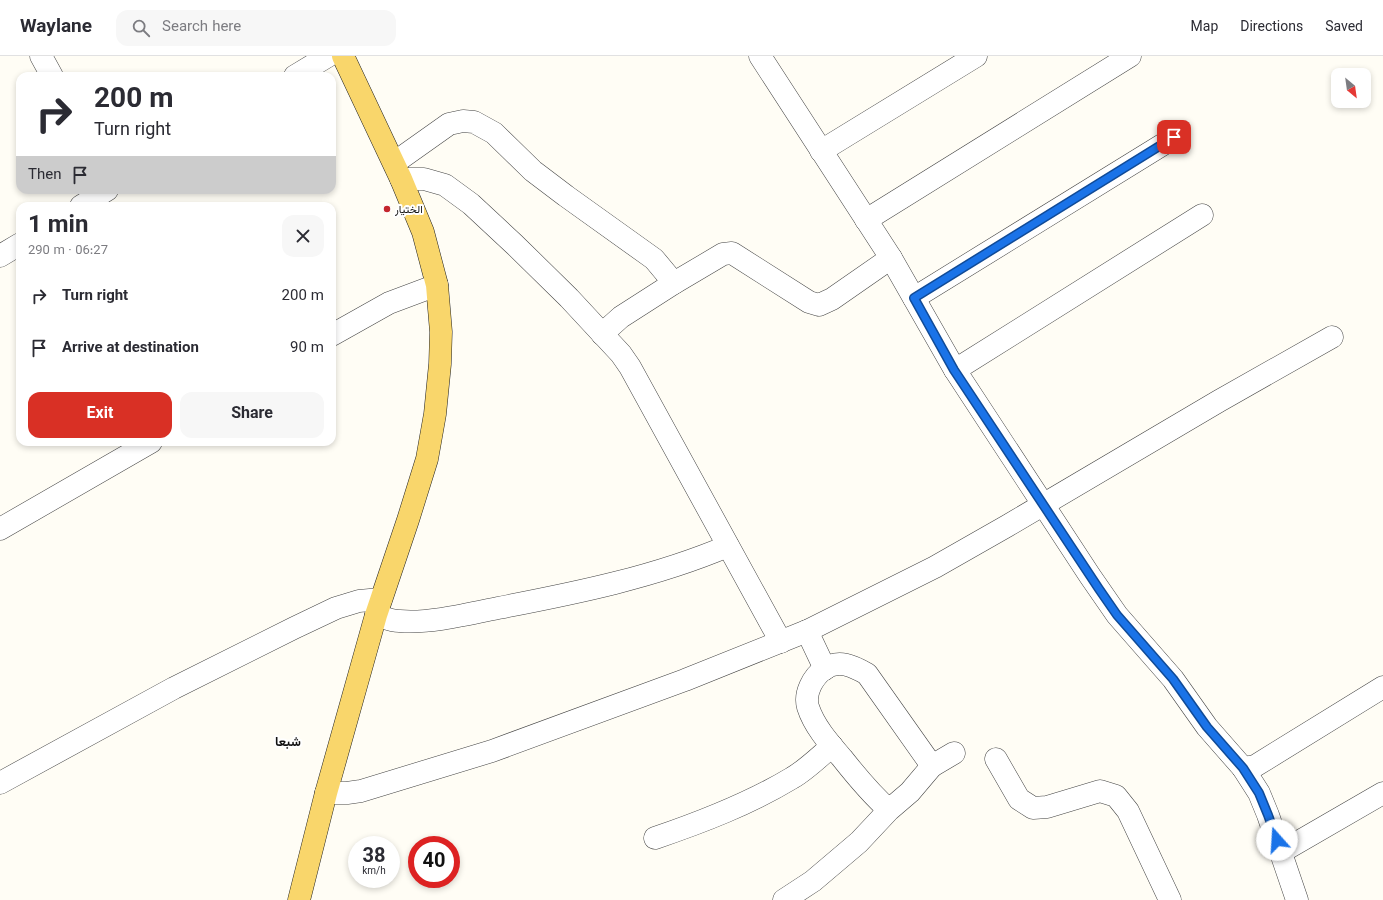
<!DOCTYPE html>
<meta charset="utf-8">
<style>
:root{--surface:#fff;--page:#f7f7f7;--text:#2b2b33;--muted:#7c7c81;--line:#e1e1e2;--accent:#d93025}
body{margin:0;font-family:Georgia,Vazirmatn,serif;background:var(--page);color:var(--text);height:100vh;display:flex;flex-direction:column;font-size:15px;white-space:nowrap}
*{box-sizing:border-box;margin:0}
p{font-size:13px;color:var(--muted)}
.icon{flex:none;width:22px;height:22px;fill:none;stroke:currentColor;stroke-width:2;stroke-linecap:round;stroke-linejoin:round}
.map{position:relative;flex:1;overflow:hidden}
.drawer{position:absolute;left:16px;top:146px;width:320px;height:244px;display:flex;flex-direction:column;background:var(--surface);border-radius:12px;box-shadow:0 2px 6px #0003}
.drawer>*{flex:none}
.banner{position:absolute;left:16px;top:16px;width:320px;height:122px;border-radius:12px;box-shadow:0 2px 6px #0003;background:#fff;color:var(--text);overflow:hidden}
.needle{width:26px;rotate:151deg}
.buttons{position:absolute;left:1331px;top:12px;display:grid;gap:8px}
.buttons a{display:grid;place-items:center;width:40px;height:40px;border-radius:8px;background:var(--surface);box-shadow:0 2px 6px #0003;font-size:20px}
.speed{position:absolute;left:348px;top:780px;display:flex;gap:8px;font-size:20px;font-weight:700;text-align:center}
.speed>*{display:grid;place-content:center;width:52px;height:52px;border-radius:50%;background:var(--surface);box-shadow:0 2px 6px #0003;line-height:1}
.speed small{font-size:10px;font-weight:400}
.speed .limit{border:6px solid #d22;background:#fff;color:#111}
.pin{position:absolute;display:grid;place-items:center;width:34px;height:34px;color:#fff;margin:-17px;border-radius:8px;box-shadow:0 2px 6px #0006}
.me{position:absolute;width:44px;margin:-22px;rotate:341deg;stroke-linejoin:round;filter:drop-shadow(0 0 3px #0008)}
.turn{display:flex;align-items:center;gap:14px;height:84px;padding:0 12px;font-size:18px}
.turn .icon{width:52px;height:52px;stroke-width:2.5}
.turn b{display:block;font-size:28px;line-height:34px}
.then{display:flex;align-items:center;height:38px;padding:0 12px;background:#0003;gap:8px;font-size:15px}
.round{display:grid;place-items:center;flex:none;width:42px;height:42px;border-radius:12px;background:var(--page)}
.overview{display:flex;align-items:center;justify-content:space-between;height:68px;padding:0 12px}
h1{font-size:24px;font-weight:700;line-height:30px}
.button{display:flex;gap:8px;margin-top:auto;padding:8px 12px}
.button a{flex:1;height:46px;border-radius:12px;background:var(--accent);color:#fff;font-size:16px;font-weight:700;line-height:46px;text-align:center}
.button a+a{background:var(--page);color:var(--text)}
ul{padding:0;list-style:none}
li{display:flex;align-items:center;gap:12px;height:52px;padding:0 12px}
li div{flex:1}
li b{display:block;font-size:15px}
li em{font-style:normal}
header{display:flex;align-items:center;gap:24px;box-sizing:border-box;height:56px;padding:0 20px;background:var(--surface);border-bottom:1px solid var(--line)}
header strong{font-size:19px}
nav{display:flex;gap:22px;margin-inline-start:auto;font-size:14px}
.search{width:280px;height:36px;background:var(--page);display:flex;align-items:center;gap:10px;box-sizing:border-box;padding:0 14px;border-radius:12px;color:var(--muted);font-size:15px}
.map>svg:first-child{display:block}
</style>
<header>
<strong>Waylane</strong>
<div class="search"><svg class="icon" aria-label="search" viewBox="0 0 24 24"><circle cx="10" cy="10" r="6"/><path d="M15 15l6 6"/></svg>Search here</div>
<nav><a>Map</a><a>Directions</a><a>Saved</a></nav>
</header>
<div class="map">
<svg width="1383" height="844" viewBox="0 0 1383 844">
<rect width="100%" height="100%" fill="#fffdf5"/>
<g fill="none" stroke-linecap="round" stroke-linejoin="round">
<g stroke="#444" stroke-width="23">
<g id="minor">
<polyline points="41,0 52,20"/>
<polyline points="760,0 891,202 955,314 1090,520 1117,559 1173,623 1207,671 1243,712 1259,737 1268,759 1297,844"/>
<polyline points="295,20 328,0"/>
<polyline points="821,95 976,0"/>
<polyline points="394,107 449,68 463,65 474,66 494,77 533,115 566,140 654,203 674,227"/>
<polyline points="401,123 424,123 445,129 471,148 515,189 569,242 621,298 630,311 781,586"/>
<polyline points="81,150 107,134"/>
<polyline points="866,164 1130,0"/>
<polyline points="0,200 20,188"/>
<polyline points="914,242 1175,81"/>
<polyline points="602,278 621,261 674,227 723,198 732,197 809,246 819,249 832,243 891,202"/>
<polyline points="332,279 389,247 437,229"/>
<polyline points="955,314 1202,159"/>
<polyline points="0,473 151,386"/>
<path d="M376,559c7,2 15,6 23,6 29,3 70,-7 99,-13 78,-15 157,-31 230,-62"/>
<polyline points="807,575 825,613"/>
<polyline points="996,703 1019,743 1033,752 1047,751 1100,735 1116,740 1128,755 1170,844"/>
<polyline points="932,710 954,697"/>
<polyline points="1243,712 1255,710 1383,631"/>
<polyline points="0,727 174,632 294,572 336,552 359,545 381,543"/>
<polyline points="326,737 347,737 361,735 492,695 685,624 807,575 935,511 1007,470 1219,345 1332,281"/>
<path d="M655,782c47,-16 94,-34 137,-60 14,-8 27,-21 40,-32"/>
<polyline points="1281,796 1383,737"/>
<path d="M784,844l29,-19 46,-39 30,-32 21,-18 22,-26 -65,-92c-14,-8 -28,-15 -43,-5 -11,8 -20,24 -16,38 6,19 21,36 34,51 15,19 29,36 47,52"/>
</g>
</g>
<g stroke="#222" stroke-width="23">
<polyline id="major" points="299,844 326,737 376,559 408,464 427,403 435,358 440,308 441,276 437,229 423,176 401,123 343,0"/>
</g>
<use href="#minor" stroke="#fff" stroke-width="22"/>
<use href="#major" stroke="#f9d66b" stroke-width="22"/>
</g>
<g fill="none" stroke-linecap="round" stroke-linejoin="round">
<g stroke="#114b97" stroke-width="10">
<polyline id="route" points="1174,81 914,242 954,314 1099,533 1117,559 1173,623 1207,671 1243,712 1259,737 1268,759 1277,784"/>
</g>
<use href="#route" stroke="#1a73e8" stroke-width="7"/>
</g>
<circle fill="#c4262e" stroke="#fff" stroke-width="1.5" cx="387" cy="153" r="4"/>
<g text-anchor="middle" stroke-width="4" stroke-linejoin="round" paint-order="stroke">
<g font-size="11" fill="#111" stroke="#fff" text-anchor="start">
<text x="395" y="157">الختيار</text>
</g>
<g font-size="13" font-weight="bold" fill="#111" stroke="#fff">
<text x="288" y="690">شبعا</text>
</g>
</g>
</svg>
<div class="buttons">
<a><svg class="needle" viewBox="-14 -14 28 28"><path d="M0-13l5 13h-10z" fill="#e53935"/><path d="M0 13l5-13h-10z" fill="#7c7c81"/></svg></a>
</div>
<div class="speed"><div>38<small>km/h</small></div><div class="limit">40</div></div>
<div class="pin" style="left:1174px;top:81px;background:#d93025"><svg class="icon" aria-label="arrive" viewBox="0 0 24 24"><path d="M6 21V4h12l-3 4 3 4H6"/></svg></div>
<svg class="me" style="left:1277px;top:784px" viewBox="-20 -20 40 40"><circle r="19" fill="#fff"/><path d="M0-13L10 11 0 6-10 11z" fill="#1a73e8"/></svg>
<div class="banner">
<div class="turn"><svg class="icon" aria-label="right" viewBox="0 0 24 24"><path d="M7 20v-9h11M14 6l5 5-5 5"/></svg><div><b>200 m</b>Turn right</div></div>
<div class="then">Then<svg class="icon" aria-label="arrive" viewBox="0 0 24 24"><path d="M6 21V4h12l-3 4 3 4H6"/></svg></div>
</div>
<section class="drawer">
<div class="overview"><div><h1>1 min</h1><p>290 m · 06:27</p></div><a class="round"><svg class="icon" aria-label="close" viewBox="0 0 24 24"><path d="M6 6l12 12M18 6L6 18"/></svg></a></div>
<ul>
<li><svg class="icon" aria-label="right" viewBox="0 0 24 24"><path d="M7 20v-9h11M14 6l5 5-5 5"/></svg><div><b>Turn right</b></div><em>200 m</em></li>
<li><svg class="icon" aria-label="arrive" viewBox="0 0 24 24"><path d="M6 21V4h12l-3 4 3 4H6"/></svg><div><b>Arrive at destination</b></div><em>90 m</em></li>
</ul>
<div class="button"><a>Exit</a><a>Share</a></div>
</section>
</div>
